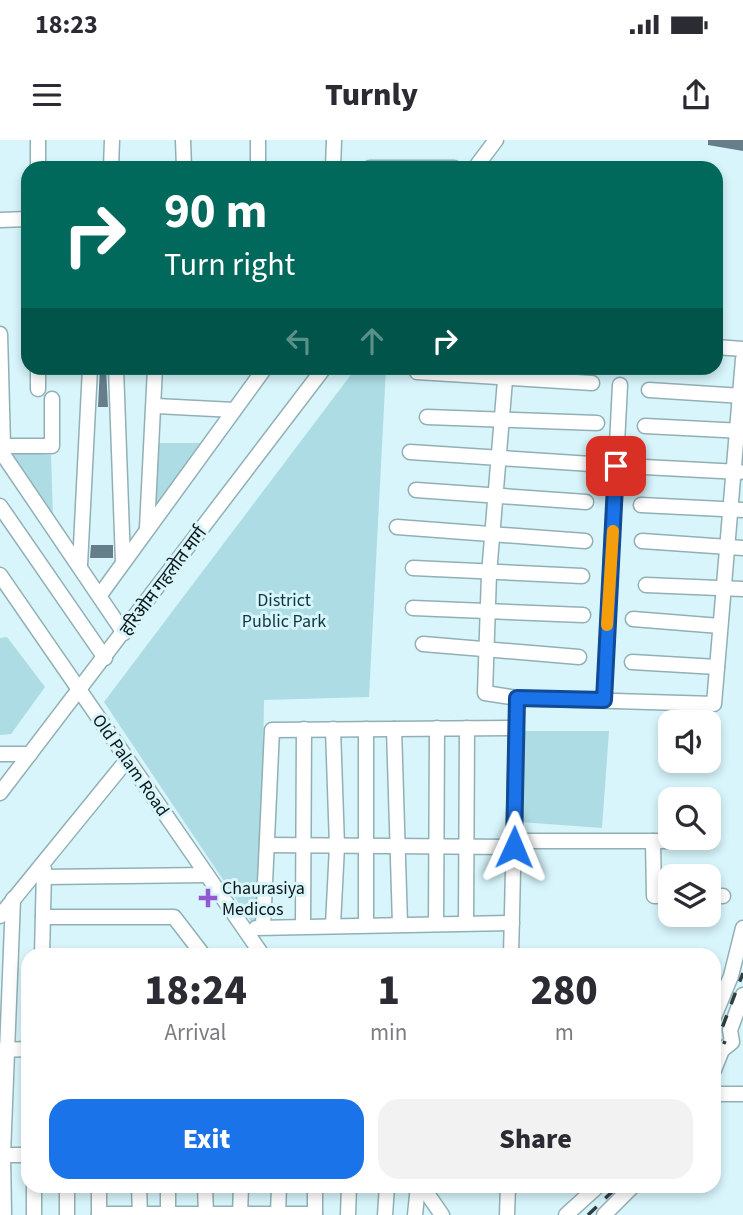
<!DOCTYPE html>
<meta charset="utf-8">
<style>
:root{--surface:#fff;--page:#f2f2f3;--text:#2b2b33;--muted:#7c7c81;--accent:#1a73e8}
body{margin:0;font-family:"Source Sans 3","Noto Sans Devanagari",sans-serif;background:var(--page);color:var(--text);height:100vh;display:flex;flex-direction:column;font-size:26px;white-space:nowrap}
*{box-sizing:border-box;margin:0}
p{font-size:23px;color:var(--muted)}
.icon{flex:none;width:38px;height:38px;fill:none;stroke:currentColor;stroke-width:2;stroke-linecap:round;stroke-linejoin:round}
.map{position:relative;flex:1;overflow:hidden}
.side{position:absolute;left:21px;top:808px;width:700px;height:245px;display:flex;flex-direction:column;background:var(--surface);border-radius:21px;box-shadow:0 4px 10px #0003}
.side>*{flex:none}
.guide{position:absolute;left:21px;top:21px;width:702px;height:214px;border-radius:21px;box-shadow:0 4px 10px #0003;background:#00695c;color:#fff;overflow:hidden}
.tools{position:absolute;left:658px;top:570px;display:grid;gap:14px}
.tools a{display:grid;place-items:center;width:63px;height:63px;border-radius:14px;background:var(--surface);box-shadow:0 4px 10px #0003;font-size:35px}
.pin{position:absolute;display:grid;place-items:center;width:60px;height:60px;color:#fff;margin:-30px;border-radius:14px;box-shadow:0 4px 10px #0006}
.me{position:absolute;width:77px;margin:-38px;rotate:1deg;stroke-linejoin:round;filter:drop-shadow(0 0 5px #0008)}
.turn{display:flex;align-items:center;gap:24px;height:147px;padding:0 28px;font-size:32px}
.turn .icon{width:91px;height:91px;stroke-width:2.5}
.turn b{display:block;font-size:49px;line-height:60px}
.lanes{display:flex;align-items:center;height:66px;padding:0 28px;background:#0003;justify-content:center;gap:35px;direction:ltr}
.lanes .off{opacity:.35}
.eta{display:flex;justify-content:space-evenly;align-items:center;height:119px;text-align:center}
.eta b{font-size:42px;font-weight:800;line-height:49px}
.primary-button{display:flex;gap:14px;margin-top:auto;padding:14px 28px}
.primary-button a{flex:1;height:80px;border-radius:21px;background:var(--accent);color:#fff;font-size:28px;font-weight:800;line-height:80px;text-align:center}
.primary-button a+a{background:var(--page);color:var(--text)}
.status{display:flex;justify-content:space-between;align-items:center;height:49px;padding:0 35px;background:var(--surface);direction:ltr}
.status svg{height:19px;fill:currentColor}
header{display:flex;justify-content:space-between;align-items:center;height:91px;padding:0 28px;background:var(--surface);font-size:32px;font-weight:800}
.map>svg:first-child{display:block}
</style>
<div class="status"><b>18:23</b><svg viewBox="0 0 49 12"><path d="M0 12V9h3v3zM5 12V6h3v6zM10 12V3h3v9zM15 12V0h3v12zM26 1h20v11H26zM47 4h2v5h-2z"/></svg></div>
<header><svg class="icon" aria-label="menu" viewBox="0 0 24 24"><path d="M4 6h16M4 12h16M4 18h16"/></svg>Turnly<svg class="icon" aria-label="share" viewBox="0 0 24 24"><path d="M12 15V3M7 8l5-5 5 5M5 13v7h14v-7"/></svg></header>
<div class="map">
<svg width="743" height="1075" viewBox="0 0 743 1075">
<rect width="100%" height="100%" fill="#d7f5fb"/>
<g fill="#addce4">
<polygon points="356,228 386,228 369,557 264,560 260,795 104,562"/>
<polygon points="156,303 205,303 151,379"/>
<polygon points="4,310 51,315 53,378"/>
<polygon points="7,497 45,547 11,594 0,595 0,498"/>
<polygon points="524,591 609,591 602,688 520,682"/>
</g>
<g fill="#667e89">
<polygon points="708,0 743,0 743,11 708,5"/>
<polygon points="100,228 106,228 108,267 98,267"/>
<polygon points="91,405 113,405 113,418 90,418"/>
</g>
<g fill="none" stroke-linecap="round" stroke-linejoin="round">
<g stroke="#92b0b4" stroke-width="17">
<g id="minor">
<polyline points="38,0 38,28"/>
<polyline points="183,0 184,28"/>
<polyline points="258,0 258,28"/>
<polyline points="111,28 112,0"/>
<polyline points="333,28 334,0"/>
<polyline points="370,28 454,28"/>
<polyline points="475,28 496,0"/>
<polyline points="0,80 28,79"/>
<polyline points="0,194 3,306"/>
<polyline points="716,207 743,209"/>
<polyline points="116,228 123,422"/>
<polyline points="506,228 489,434 485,553 517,558 714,564 743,219"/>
<polyline points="417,232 592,243"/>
<polyline points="38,249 38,228"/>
<polyline points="649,250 743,256"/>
<polyline points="156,266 234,270"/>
<polyline points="427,277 597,283"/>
<polyline points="645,286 743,291"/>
<polyline points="0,306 52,306 52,259"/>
<polyline points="0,310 124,493"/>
<polyline points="410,312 591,324"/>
<polyline points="644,327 740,332"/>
<polyline points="416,350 586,362"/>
<polyline points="641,365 743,370"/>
<polyline points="0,366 105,518"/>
<polyline points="397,387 585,401"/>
<polyline points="147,388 155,228"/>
<polyline points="642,401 743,408"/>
<polyline points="80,425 90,228"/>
<polyline points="413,428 582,436"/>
<polyline points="0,435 263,816"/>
<polyline points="646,445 743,449"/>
<polyline points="100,455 265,228"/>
<polyline points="413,468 583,475"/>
<polyline points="633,479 720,486"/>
<polyline points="423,504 579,517"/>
<polyline points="632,522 717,527"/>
<polyline points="604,560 620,245"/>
<polyline points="333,589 337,706 333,785"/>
<polyline points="366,589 366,784"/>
<polyline points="394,589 400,784"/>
<polyline points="0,614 30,614"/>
<polyline points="0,653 324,228"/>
<polyline points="514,701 706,701"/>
<polyline points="653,701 654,756 670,756"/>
<polyline points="267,705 514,707"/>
<polyline points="44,737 207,735"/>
<polyline points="709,756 723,756"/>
<polyline points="0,776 127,620"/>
<polyline points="43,777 174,777 204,816"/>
<polyline points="466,783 467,588"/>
<polyline points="436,784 437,588"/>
<polyline points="303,786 304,589"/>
<polyline points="263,787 272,590 516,588"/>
<polyline points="256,788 512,783"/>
<polyline points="42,816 44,729"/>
<polyline points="511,816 517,558"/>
<polyline points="714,877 731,836 743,788"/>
<polyline points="1,910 28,909"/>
<polyline points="714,930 722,910 732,902 730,890 743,855"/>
<polyline points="714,954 743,954"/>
<polyline points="0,1015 28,1015"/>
<polyline points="139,1046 140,1075"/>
<polyline points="205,1046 206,1074"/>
<polyline points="422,1046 442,1075"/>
<polyline points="99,1074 315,1074"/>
<polyline points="240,1074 241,1046"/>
<polyline points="278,1074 279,1046"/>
<polyline points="4,1075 3,1015 13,759"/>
<polyline points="34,1075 34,1046"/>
<polyline points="67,1075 67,1046"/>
<polyline points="99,1075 99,1046"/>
<polyline points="168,1075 168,1046"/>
<polyline points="315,1075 315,1046"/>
<polyline points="348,1075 349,1046"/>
<polyline points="385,1075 387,1046"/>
<polyline points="415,1075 418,1046"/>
<polyline points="507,1075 508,1046"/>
<polyline points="566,1075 598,1046"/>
<polyline points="604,1075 633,1046"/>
</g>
</g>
<use href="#minor" stroke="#fff" stroke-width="14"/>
<g stroke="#2f3e3f" stroke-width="3.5" stroke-dasharray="12 12" stroke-linecap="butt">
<polyline points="714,909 743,833"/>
<polyline points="714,926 725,901"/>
<polyline points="588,1075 618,1046"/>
</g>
</g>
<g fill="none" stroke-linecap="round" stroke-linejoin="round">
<g stroke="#114b97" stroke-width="18">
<polyline id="route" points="514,707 517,558 604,560 616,326"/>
</g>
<use href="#route" stroke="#1a73e8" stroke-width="12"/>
<polyline stroke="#f59e0b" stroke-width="12" points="607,485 613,391"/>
</g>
<path fill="#9259d1" stroke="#d7f5fb" stroke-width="2.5" d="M204.5 747.5h7v7h7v7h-7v7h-7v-7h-7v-7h7z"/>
<g text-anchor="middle" stroke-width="6" stroke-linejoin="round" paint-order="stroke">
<g font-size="18" fill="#0b1617" stroke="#d7f5fb">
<text transform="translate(163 441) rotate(-53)" y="6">हरिओम गहलोत मार्ग</text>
<text transform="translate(131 625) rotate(55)" y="6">Old Palam Road</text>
</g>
<g font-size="18" fill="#0b393f" stroke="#d7f5fb">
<text x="284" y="466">District<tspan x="284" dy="21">Public Park</tspan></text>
</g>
<g font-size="18" fill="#0b1617" stroke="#d7f5fb" text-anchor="start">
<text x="222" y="754">Chaurasiya<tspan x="222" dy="21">Medicos</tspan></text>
</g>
</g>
</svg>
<div class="tools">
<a><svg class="icon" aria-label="sound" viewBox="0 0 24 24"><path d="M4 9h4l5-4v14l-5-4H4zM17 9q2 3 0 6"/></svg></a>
<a><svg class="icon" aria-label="search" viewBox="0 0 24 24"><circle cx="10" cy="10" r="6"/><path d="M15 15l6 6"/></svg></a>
<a><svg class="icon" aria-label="layers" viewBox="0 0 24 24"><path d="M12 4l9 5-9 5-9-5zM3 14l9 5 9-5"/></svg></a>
</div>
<div class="pin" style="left:616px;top:326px;background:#d93025"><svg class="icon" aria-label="arrive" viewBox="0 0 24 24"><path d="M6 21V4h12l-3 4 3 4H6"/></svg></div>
<svg class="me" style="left:514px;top:707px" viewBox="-20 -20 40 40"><path d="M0-17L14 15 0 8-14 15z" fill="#1a73e8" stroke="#fff" stroke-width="4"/></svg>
<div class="guide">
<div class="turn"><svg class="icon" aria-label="right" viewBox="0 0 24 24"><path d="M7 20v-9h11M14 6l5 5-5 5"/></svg><div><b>90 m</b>Turn right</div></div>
<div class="lanes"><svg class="icon off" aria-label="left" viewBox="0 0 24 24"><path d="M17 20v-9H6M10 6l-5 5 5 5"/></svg><svg class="icon off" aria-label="ahead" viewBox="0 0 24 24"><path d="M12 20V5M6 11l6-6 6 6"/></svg><svg class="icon" aria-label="right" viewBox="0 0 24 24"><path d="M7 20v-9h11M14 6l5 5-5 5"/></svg></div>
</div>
<section class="side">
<div class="eta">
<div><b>18:24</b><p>Arrival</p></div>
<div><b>1</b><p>min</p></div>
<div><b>280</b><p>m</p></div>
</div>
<div class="primary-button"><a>Exit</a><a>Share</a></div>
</section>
</div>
